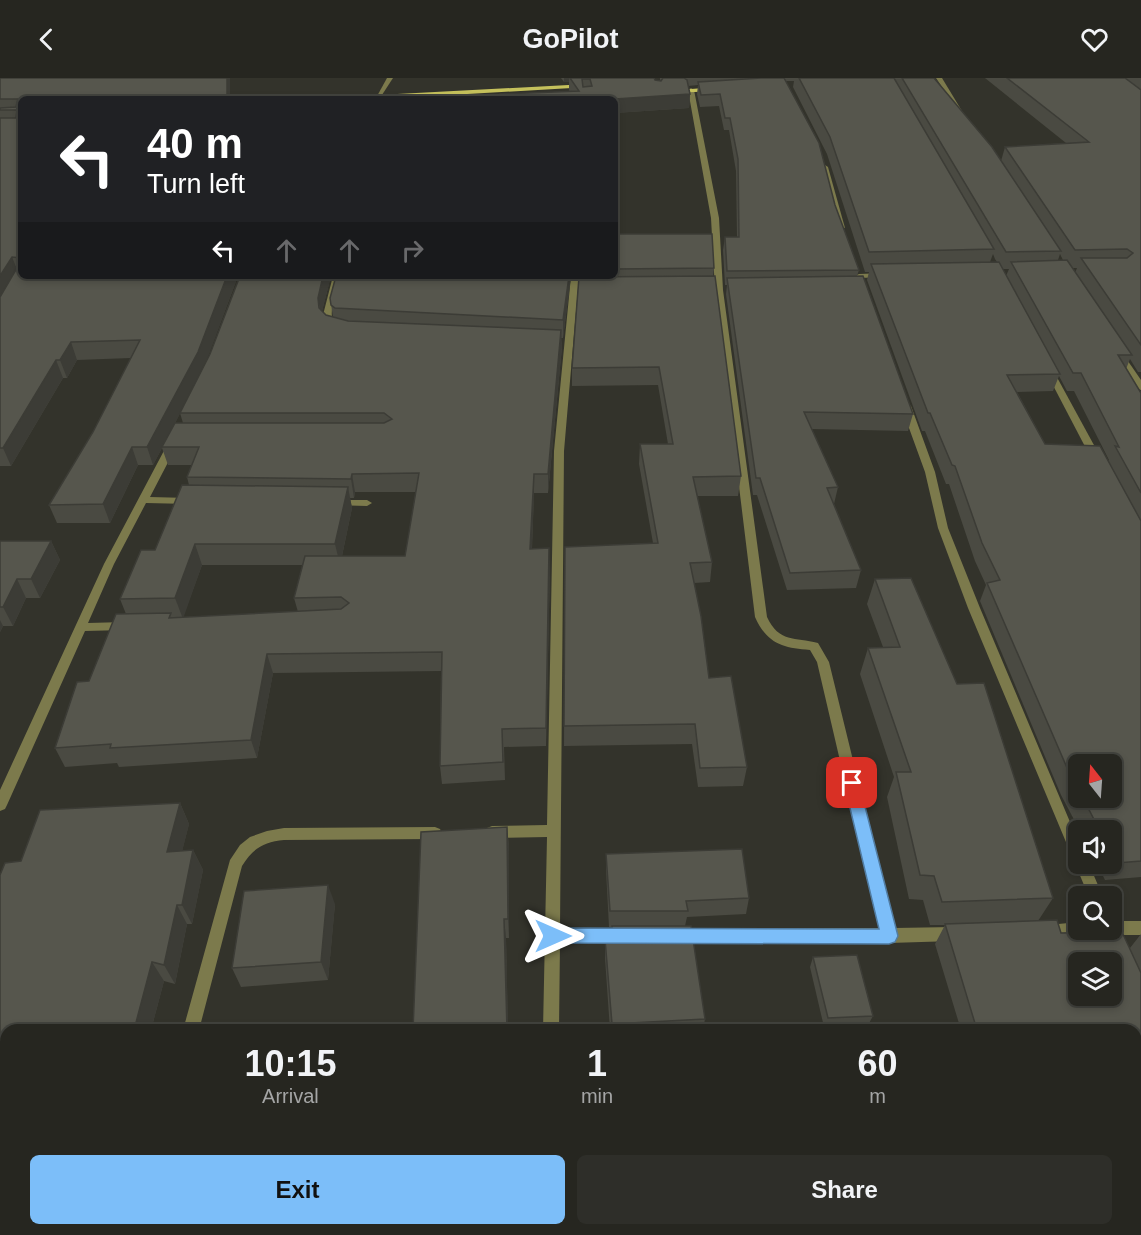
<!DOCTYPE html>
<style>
:root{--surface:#262620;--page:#2e2e29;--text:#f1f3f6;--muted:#a4a5a5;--line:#42433e;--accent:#7cbef9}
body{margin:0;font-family:Arial,sans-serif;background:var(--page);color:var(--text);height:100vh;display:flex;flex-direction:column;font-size:22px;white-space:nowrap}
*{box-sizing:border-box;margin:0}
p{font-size:20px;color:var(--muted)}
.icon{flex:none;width:33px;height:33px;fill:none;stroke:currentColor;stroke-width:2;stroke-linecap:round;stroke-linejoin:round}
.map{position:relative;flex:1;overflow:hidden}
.sheet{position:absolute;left:0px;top:946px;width:1142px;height:212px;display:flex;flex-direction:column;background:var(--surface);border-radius:18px 18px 0 0;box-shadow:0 3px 9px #0003,0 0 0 2px var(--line)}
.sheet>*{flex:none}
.guide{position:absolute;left:18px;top:18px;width:600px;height:183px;border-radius:9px;box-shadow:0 3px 9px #0003,0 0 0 2px var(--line);background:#202124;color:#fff;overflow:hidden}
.needle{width:39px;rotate:343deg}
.buttons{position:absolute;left:1068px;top:676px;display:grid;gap:12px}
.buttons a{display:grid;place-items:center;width:54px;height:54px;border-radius:9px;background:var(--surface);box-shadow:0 3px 9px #0003,0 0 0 2px var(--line);font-size:30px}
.pin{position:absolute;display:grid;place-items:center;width:51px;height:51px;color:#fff;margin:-26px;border-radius:12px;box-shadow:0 3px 9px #0006}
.me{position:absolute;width:66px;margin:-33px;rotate:90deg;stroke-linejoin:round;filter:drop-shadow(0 0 4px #0008)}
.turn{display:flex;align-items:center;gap:21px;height:126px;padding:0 30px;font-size:27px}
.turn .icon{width:78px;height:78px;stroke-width:2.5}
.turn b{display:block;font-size:42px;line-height:51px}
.lanes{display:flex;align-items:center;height:57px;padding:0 30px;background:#0003;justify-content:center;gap:30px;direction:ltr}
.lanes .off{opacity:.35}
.eta{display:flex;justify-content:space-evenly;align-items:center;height:102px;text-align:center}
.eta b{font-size:36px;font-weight:700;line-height:42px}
.button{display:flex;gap:12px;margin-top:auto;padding:12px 30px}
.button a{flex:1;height:69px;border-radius:9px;background:var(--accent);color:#111;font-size:24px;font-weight:700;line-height:69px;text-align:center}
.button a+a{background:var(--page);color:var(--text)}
header{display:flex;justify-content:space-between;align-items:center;height:78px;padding:0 30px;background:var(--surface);font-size:27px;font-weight:700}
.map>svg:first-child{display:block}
</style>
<header><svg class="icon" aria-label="back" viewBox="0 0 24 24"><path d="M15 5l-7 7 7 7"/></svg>GoPilot<svg class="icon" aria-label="heart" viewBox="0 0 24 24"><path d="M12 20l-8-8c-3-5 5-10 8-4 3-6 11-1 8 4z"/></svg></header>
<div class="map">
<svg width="1141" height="1157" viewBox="0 0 1141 1157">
<rect width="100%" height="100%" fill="#33332b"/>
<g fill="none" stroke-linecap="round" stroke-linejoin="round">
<g fill="#7c7a4c" fill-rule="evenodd">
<polygon points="387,0 393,0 380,20 376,20"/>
<polygon points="936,0 942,0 965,38 961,38"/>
<path d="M691,10l3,2 25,128 4,72 44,327c12,26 28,20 51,26l11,19 65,266 60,-1 5,2 3,5 -3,5 -5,2 -65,2 -4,-2 -207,2 -5,-2 -3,-5 3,-5 5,-2 201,-1 -62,-266 -7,-12c-27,-2 -43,-6 -55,-33l-40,-327 -4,-72 -23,-128z"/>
<polygon points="825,87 828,89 845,150 838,148 822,89"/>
<polygon points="885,195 888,195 888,199 859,200 855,198 859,196"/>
<path d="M333,198h8c-4,16 -16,39 -4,53l-4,3 -9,-8 -1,-9z"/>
<polygon points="571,198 579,198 564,373 560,851 627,851 632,853 635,858 632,863 627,865 560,865 559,952 543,952 547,759 492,760 487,758 485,754 487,750 492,748 547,747 554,373"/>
<polygon points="1118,272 1121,273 1141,302 1141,312 1138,311 1114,275"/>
<polygon points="1049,289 1053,292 1101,380 1099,382 1096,383 1091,380 1045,292"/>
<polygon points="906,325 911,328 935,394 948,450 980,530 1078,763 1078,786 1089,786 1103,819 1089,819 968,530 938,450 925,394 901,328"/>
<polygon points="172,364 177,367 150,419 189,420 194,423 189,426 146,425 114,486 88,545 125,544 131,548 125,552 85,553 7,727 5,731 0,733 0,712 104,486 167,367"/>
<polygon points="336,422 367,422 372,425 367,428 332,427 331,425"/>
<path d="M435,749l5,2 2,4 -2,4 -5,2 -151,1c-20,2 -31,8 -42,26l-43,164h-16l47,-170 10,-15 10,-8 17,-6 17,-3z"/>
<polygon points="1112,843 1141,843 1141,857 1112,857 1107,855 1105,852 1112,852"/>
<path d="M1078,844v8h7l-2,4c-11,4 -33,6 -44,2l-3,-5 3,-5z"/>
<polygon points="128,1152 146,1152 145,1157 127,1157"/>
<rect x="538" y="1152" width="18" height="5"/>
</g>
<g fill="#c5c15c" fill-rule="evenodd">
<polygon points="587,6 589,9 382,21 337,21 341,19"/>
<polygon points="717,9 720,13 669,15 665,13"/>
</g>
</g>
<g fill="#4a4a42" fill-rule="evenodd">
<path d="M0,0h230v21h-209v177h217l-33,88 5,-10 30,-78h91l-9,35 4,4 7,2 -3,-19 241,-22 -8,62h-2l1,9 -14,146h-14l-2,56 18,18 -4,179 -42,1 1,33 -63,4 -2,-18 1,-95 -168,2 -16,85 -138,9 -2,-4 -52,4 -10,-19 34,-67 37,-67 -6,-15 35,-49 34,-65 -2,-8 5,-12h-24l-6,-17 -9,17h-15l-28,58h-53l-8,-18 44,-73 38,-74 -54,2 -10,18h-4l-52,88h-11zM180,335l3,10h-8zM355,414h61l-11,64h-63l10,-48 -2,-10h4zM202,487h101l-9,33 4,14 -115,5z"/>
<path d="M561,0h93l1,2 5,1v-3h274l67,83 4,-14 61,-4 -81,-65h156v294h-3l-8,-13 -4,10 15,24v484l-36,3 -8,-16h15v-33h-32l-19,-36 -81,-194 6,-16 -11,-24 -26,-77h-3l-21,-53h-3l-55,-151 2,-8h-4l-38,-118 -34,-67 1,-6h-8l49,124 24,65 -2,6 56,138 -5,17 -96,-2 26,58 -4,17 27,66 -5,18 -69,2 -30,-95h-4l-27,-201 1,-9h-2l-2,-35 2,-13h12l-1,-66 -7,-41h-5l-5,-24 -19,1 -3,-13 1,-9 -10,1 2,8 -1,14 -74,5v-14h-164l50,-1 69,-6 -1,-2v-8h-5zM993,176l2,5 2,3h-7zM1060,176l3,6h-5zM1072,190h5l-2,5zM1002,191h7l-3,7zM1059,298l8,15h7l35,69 -1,1 -63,-17 -28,-52 36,-1zM1078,687l34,33h-34z"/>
<polygon points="615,156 714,190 713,198 741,398 738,418 697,418 712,484 710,504 694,505 709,600 747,689 743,708 698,709 692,666 564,668 565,469 653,465 639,386 640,366 668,366 658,307 572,308 572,290 580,198 615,198"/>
<polygon points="0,463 51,463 60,482 40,520 26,520 13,548 3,548 0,554"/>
<polygon points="875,501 957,606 1053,820 1038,843 1061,855 1130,870 1141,856 1141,1157 1008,1157 1006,1152 1136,1152 1136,952 961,952 935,866 945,847 930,847 923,822 909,821 887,719 894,699 860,596 868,570 883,569 867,526"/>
<polygon points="180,725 189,746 182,773 193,772 203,792 192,846 187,846 175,906 164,903 151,952 6,952 6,1152 100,1152 98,1157 0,1157 0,797 5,785 21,783 40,732"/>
<polygon points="507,749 509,769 509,860 506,860 508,952 413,952"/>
<polygon points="606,776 749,820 746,836 687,839 685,848 705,941 703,952 610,952 605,880 605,861 611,861 612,849 609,849 606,792"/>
<polygon points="335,826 328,902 241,909 232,890"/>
<polygon points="813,879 873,938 868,947 824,949 810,889"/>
</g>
<g fill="#3c3c36">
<rect x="227" y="0" width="3" height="21"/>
<rect x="564" y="0" width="5" height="4"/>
<polygon points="690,16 689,30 615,35 615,21"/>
<polygon points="12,179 19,196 0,226 0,198"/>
<polygon points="227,198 238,198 203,292 153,387 147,369"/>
<polygon points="323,198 331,198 321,237 318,220"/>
<polygon points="569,198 571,198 563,260 563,242"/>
<polygon points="561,252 562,269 548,415 548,396"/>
<polygon points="71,264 77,282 67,300 60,282"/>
<polygon points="56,282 63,300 11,388 3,370"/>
<polygon points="132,369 138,387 110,445 103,426"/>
<polygon points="352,396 355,414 354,420 351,401"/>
<polygon points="534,396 534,415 531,490 530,471"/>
<polygon points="348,409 352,430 340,487 335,466"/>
<polygon points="51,463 60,482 40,520 31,501"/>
<polygon points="195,466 202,487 183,541 175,520"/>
<polygon points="549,470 550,489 546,668 546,650"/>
<polygon points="17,501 26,520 13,548 3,529"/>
<polygon points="0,542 3,548 0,554"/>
<polygon points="267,576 273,595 257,680 251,662"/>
<polygon points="180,725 189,746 177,794 167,774"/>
<polygon points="507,749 509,769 509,860 508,841"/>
<polygon points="193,772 203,792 192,846 182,827"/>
<polygon points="328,807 335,826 328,902 321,884"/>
<polygon points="177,827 187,846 175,906 164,887"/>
<polygon points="504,841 506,860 508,952 507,952"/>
<polygon points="152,884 164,903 151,952 134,952"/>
<polygon points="81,1152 100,1152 98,1157 79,1157"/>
<rect x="494" y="1152" width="3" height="5"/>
</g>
<g fill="#56564d" stroke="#3c3c36" stroke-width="1.5" fill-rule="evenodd">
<polygon points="0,0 227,0 227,21 21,21 21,180 12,179 0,198 0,40 16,40 17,32 0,32 0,30 16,29 18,21 0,21"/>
<path d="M570,0h84l1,2 6,1 2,-3h21l3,2 3,14 -75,5h-31l-1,-2 -1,2h-131l50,-1 -1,-4 79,-3zM582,1h8l2,7 -9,1z"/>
<polygon points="761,0 784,0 819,65 835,127 859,192 727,193 725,159 739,159 738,81 730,40 725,40 720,16 701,17 698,4"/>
<polygon points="799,0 894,0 994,171 869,174 830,59"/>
<polygon points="902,0 934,0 992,69 1061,173 1006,174"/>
<polygon points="1007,0 1125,0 1141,12 1141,267 1081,180 1127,180 1133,175 1127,171 1075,172 1005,69 1089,64"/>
<polygon points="615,156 712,156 714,190 615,191"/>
<polygon points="1067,182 1132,277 1118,277 1141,315 1141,415 1115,368 1119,369 1081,295 1073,295 1011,184"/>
<polygon points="21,183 21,198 227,198 198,274 147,369 132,369 103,426 49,427 93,354 140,262 71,264 60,282 56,282 3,370 0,370 0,219"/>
<polygon points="999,184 1060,296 1007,297 1045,366 1100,368 1141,443 1141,783 1117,785 1112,774 1112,753 1100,753 1083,720 1112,720 1112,687 1078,687 1078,712 1071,699 987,505 1000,502 982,465 955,388 952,387 930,335 928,335 871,186"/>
<polygon points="240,198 323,198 318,220 319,230 326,237 348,243 561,252 548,396 534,396 530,471 549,470 546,650 502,651 503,684 440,688 442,574 267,576 251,662 110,670 111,666 55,670 77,604 89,603 116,536 171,535 169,540 341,531 349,525 341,519 294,520 305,478 405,478 419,395 352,396 351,401 187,399 199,369 162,369 175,345 384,345 392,341 384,335 180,335 210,276"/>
<polygon points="336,198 569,198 563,242 335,230 331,227 330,220"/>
<polygon points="715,198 741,398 693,399 712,484 690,485 701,538 709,600 731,598 747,689 700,690 695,646 564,648 565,469 658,465 640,366 673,366 659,289 572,290 579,199"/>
<polygon points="863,198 913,336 804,334 838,409 827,410 861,492 790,495 760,400 756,400 727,200"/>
<polygon points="182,407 348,409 335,466 195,466 175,520 120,521 141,472 155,472"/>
<polygon points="0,463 51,463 31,501 17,501 3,529 0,529"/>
<polygon points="911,500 957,606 984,605 1053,820 942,824 934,798 920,797 896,694 911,694 868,570 900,569 875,501"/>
<polygon points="180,725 167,774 193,772 182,827 177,827 164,887 152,884 134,952 6,952 6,1152 81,1152 79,1157 0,1157 0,797 5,785 21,783 40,732"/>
<polygon points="507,749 508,841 504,841 507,952 413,952 421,754"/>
<polygon points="742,771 749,820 686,823 688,833 610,833 606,776"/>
<polygon points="328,807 321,884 232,890 244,813"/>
<path d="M1057,842l4,13 61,-1 19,41v262h-115l-2,-5h112v-200h-159l-32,-106zM1078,885h34v33h-34z"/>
<polygon points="612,848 691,848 705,941 612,946 605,861 613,861"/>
<polygon points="857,877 873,938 828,940 813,879"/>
<polygon points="370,1152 494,1152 494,1157 369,1157"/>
</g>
<polygon fill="#7cbef9" stroke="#517ca2" stroke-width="1.5" points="852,699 859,705 898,858 895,864 889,866 553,865 547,863 544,858 547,852 553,850 879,851 844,705"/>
</svg>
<div class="buttons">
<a><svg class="needle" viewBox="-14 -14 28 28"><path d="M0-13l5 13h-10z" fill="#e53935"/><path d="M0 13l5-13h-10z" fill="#a4a5a5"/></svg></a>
<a><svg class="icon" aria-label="sound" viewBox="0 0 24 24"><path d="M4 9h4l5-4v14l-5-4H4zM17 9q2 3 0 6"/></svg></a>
<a><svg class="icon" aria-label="search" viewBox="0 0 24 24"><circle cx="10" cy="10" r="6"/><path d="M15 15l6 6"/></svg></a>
<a><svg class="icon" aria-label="layers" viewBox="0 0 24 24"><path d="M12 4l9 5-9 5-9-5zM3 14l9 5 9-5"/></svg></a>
</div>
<div class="pin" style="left:852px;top:705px;background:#d93025"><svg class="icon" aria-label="arrive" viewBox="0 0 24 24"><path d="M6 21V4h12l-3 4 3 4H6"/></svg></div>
<svg class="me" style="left:553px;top:858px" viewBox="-20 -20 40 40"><path d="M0-17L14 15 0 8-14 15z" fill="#7cbef9" stroke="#fff" stroke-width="4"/></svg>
<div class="guide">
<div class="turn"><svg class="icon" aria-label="left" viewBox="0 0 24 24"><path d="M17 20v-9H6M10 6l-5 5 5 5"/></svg><div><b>40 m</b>Turn left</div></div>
<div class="lanes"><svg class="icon" aria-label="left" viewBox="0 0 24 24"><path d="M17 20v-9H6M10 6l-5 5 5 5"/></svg><svg class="icon off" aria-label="ahead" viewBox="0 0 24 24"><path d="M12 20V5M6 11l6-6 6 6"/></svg><svg class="icon off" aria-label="ahead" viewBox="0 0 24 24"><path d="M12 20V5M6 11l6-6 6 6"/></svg><svg class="icon off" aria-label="right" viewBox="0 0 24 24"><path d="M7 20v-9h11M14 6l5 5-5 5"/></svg></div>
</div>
<section class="sheet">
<div class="eta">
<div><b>10:15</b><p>Arrival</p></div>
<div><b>1</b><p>min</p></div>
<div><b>60</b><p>m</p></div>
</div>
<div class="button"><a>Exit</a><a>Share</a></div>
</section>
</div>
